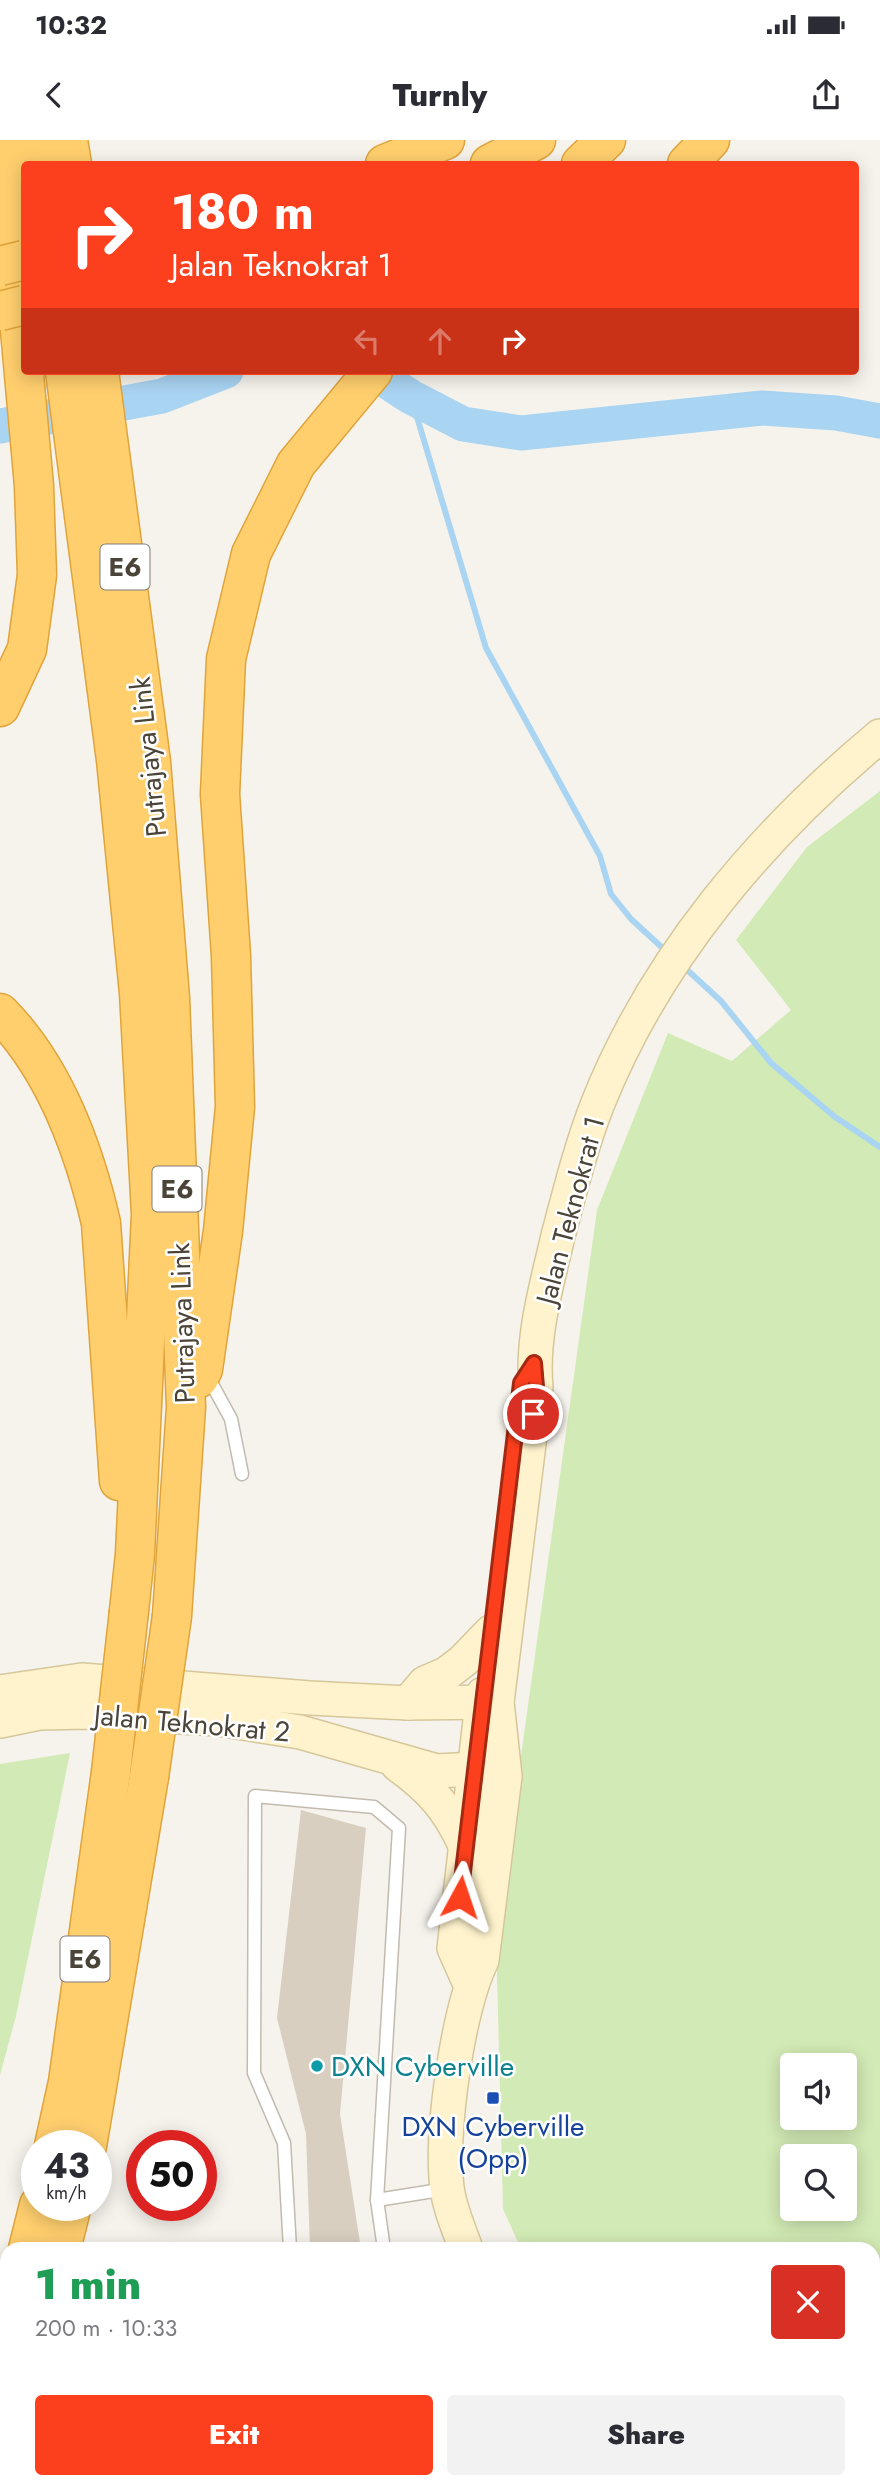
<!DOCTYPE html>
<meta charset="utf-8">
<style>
:root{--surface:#fff;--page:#f2f2f3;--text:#2b2b33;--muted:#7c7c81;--accent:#fc3f1d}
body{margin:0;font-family:Jost,sans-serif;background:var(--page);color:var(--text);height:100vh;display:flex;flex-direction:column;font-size:26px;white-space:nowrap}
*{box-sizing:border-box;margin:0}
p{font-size:23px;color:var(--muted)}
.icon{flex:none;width:38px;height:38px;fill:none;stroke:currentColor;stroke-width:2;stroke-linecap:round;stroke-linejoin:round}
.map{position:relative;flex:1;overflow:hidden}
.panel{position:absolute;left:0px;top:2102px;width:880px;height:247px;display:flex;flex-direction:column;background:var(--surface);border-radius:21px 21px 0 0;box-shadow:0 4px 18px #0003}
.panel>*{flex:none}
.guide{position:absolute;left:21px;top:21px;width:838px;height:214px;border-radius:7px;box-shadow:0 4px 18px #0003;background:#fc3f1d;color:#fff;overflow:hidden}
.tools{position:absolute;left:780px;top:1913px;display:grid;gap:14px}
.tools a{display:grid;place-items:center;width:77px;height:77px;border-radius:7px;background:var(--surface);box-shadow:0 4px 18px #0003;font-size:35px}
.speed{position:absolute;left:21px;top:1990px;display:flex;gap:14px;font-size:35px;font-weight:700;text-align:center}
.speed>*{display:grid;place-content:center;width:91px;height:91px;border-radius:50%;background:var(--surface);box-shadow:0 4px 18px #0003;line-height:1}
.speed small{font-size:18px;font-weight:400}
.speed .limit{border:10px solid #d22;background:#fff;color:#111}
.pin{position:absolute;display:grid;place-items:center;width:60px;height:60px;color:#fff;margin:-30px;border:4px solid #fff;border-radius:50%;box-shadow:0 2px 7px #0007}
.me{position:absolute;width:77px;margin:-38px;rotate:5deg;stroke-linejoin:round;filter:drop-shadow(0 0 5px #0008)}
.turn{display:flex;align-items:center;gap:24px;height:147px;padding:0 35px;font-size:32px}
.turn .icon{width:91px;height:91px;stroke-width:2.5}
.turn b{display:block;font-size:49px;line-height:60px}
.lanes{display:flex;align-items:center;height:66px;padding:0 35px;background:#0003;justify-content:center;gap:35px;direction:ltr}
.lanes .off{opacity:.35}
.round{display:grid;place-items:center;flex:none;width:74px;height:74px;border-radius:7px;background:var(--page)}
.overview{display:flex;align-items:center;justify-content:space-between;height:119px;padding:0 35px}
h1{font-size:42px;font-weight:800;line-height:52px;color:#1e9e55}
.cta{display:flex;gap:14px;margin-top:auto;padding:14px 35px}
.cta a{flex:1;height:80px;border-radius:7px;background:var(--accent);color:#fff;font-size:28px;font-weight:800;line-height:80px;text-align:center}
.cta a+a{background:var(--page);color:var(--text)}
.status{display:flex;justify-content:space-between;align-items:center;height:49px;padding:0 35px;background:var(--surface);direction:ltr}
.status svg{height:19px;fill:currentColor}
header{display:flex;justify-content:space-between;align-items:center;height:91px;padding:0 35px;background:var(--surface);font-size:32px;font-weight:800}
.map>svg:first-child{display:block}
</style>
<div class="status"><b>10:32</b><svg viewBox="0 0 49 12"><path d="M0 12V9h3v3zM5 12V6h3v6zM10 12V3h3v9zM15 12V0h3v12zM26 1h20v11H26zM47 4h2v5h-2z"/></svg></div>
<header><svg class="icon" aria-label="back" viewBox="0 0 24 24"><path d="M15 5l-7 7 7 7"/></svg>Turnly<svg class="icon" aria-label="share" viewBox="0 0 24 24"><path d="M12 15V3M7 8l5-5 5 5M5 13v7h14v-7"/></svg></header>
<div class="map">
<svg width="880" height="2347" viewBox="0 0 880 2347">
<rect width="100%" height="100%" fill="#f6f3ec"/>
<g fill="#d2eab5" fill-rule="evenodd">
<path d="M880,651v1696h-254l-2,-5h249v-233h-352l-18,-40 -7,-274 101,-725 71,-177 64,28 59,-51 -55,-70 71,-93zM793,1925h52v53h-52zM793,2016h52v52h-52z"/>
<polygon points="70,1613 16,1876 0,1935 0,1624"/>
</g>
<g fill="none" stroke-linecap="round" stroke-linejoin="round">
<g stroke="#a9d4f2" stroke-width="6">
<polyline points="411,257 486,508 600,716 611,754 631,779 668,813"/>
<polyline points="684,827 721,861 771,923 835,977 880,1007"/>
</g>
<g stroke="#a9d4f2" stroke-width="35">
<polyline points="371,231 411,257 463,284 521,293 762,268 836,273 880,281"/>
<polyline points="0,286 162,256 226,231"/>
</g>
</g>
<polygon fill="#d8cfc1" points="301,1670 366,1688 340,1974 361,2109 310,2109 306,1994 277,1878"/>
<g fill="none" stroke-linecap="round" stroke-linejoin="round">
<g stroke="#c2bbae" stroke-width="15">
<g id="service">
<polyline points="207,1235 231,1279 242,1334"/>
<polyline points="377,2060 446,2049"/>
<polyline points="290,2109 284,2003 254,1933 255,1656 374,1667 399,1688 377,2060 384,2109"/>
<polyline points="477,2342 480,2347"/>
<polyline points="286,2347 287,2342"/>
</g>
</g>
<g stroke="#d6c79b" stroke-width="36">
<g id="secondary">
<polyline points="0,1552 82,1540 310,1558 408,1563 497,1562"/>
<polyline points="408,1563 425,1543 446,1534 463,1521 491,1492"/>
<polyline points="0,1581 39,1573 88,1572 218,1579 300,1592 437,1631 474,1629 495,1634"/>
<path d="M398,1625c33,24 50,43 67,80"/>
<polyline points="470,1844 454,1808 483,1554"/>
<path d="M466,2109c-7,-20 -17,-42 -19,-62 -7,-54 11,-179 35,-227l23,-184 -8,-74 39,-315c-5,-49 11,-103 22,-151 12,-45 23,-90 40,-133 58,-145 163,-268 282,-367"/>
<polyline points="577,2342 580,2347"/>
</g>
</g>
<g stroke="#e0a43c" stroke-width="41">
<g id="motorway">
<polyline points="30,0 34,24"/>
<polyline points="68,0 72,24"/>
<polyline points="385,24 445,0"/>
<polyline points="490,24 536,0"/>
<polyline points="581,24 606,0"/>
<polyline points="687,24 710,0"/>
<polyline points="65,231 116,620 139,853 151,1074 135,1414 129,1471"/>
<polyline points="99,231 151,622 170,858 186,1267 172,1476"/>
<polyline points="0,567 27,509 37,435 34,346 3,0"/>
<path d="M0,873c54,55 84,136 101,210l18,258"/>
<polyline points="199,1238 203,1229 223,1091 235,967 231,816 220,654 226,519 251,414 296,324 373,231"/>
<polyline points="54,2006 68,1942 111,1632"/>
<polyline points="87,2006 149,1637"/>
<polyline points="28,2109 39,2065"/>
<polyline points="61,2109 72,2065"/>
<polyline points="0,2215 7,2188"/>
<polyline points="0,2346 7,2319"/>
</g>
</g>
<use href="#service" stroke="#fff" stroke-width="12"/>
<use href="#secondary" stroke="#fff3cd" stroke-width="33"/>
<use href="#motorway" stroke="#ffcf6e" stroke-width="38"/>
<g stroke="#e0a43c" stroke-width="41" stroke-linecap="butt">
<g id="motorway-bridge">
<polyline points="0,126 24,120"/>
<polyline points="0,171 24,165"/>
<polyline points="111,1632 129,1471"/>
<polyline points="149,1637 172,1476"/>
</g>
</g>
<use href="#motorway-bridge" stroke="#ffcf6e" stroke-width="38"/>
</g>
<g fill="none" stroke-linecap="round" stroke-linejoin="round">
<g stroke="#a42913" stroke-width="18">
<polyline id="route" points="460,1757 521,1243 534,1223 536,1247 533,1274"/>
</g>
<use href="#route" stroke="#fc3f1d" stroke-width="12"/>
</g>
<circle fill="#0f9aa8" stroke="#fff" stroke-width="2.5" cx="317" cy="1926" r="7"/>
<rect fill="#1a4fb4" stroke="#fff" stroke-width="2.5" x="486" y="1951" width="14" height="14" rx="3.5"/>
<g text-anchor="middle" stroke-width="5" stroke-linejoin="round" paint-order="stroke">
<g fill="#fff" stroke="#817c74" stroke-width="2">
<rect x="100.5" y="404.5" width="49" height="45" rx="5"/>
<rect x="152.5" y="1026.5" width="49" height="45" rx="5"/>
<rect x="60.5" y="1796.5" width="49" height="45" rx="5"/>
</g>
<g font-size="26" font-weight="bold" fill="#4b4439">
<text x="125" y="436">E6</text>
<text x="177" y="1058">E6</text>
<text x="85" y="1828">E6</text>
</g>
<g font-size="28" fill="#4b4439" stroke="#fff">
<text transform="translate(148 617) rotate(-96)" y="10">Putrajaya Link</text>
<text transform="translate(570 1070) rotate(-75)" y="10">Jalan Teknokrat 1</text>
<text transform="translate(182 1183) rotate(-92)" y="10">Putrajaya Link</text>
<text transform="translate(192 1583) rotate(5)" y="10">Jalan Teknokrat 2</text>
</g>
<g font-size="28" fill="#0d838f" stroke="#fff" text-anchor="start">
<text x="331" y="1936">DXN Cyberville</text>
</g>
<g font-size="28" fill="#164399" stroke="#fff">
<text x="493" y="1996">DXN Cyberville<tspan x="493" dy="32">(Opp)</tspan></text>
</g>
</g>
</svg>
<div class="tools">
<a><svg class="icon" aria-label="sound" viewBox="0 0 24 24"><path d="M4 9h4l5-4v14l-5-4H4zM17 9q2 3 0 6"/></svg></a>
<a><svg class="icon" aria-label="search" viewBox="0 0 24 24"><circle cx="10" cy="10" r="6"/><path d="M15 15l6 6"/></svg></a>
</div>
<div class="speed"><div>43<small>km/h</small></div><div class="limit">50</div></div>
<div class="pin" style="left:533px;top:1274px;background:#d93025"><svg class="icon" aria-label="arrive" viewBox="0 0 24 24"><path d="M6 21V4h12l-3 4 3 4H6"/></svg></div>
<svg class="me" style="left:460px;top:1757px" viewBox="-20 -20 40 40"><path d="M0-17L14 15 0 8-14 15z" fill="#fc3f1d" stroke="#fff" stroke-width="4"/></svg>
<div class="guide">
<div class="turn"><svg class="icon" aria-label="right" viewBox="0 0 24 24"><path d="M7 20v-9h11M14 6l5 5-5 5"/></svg><div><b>180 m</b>Jalan Teknokrat 1</div></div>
<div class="lanes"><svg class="icon off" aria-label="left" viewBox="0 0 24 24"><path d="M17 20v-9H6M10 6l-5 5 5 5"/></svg><svg class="icon off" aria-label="ahead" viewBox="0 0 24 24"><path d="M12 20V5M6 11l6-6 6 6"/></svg><svg class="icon" aria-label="right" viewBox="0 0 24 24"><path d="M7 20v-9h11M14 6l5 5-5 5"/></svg></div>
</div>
<section class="panel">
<div class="overview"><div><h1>1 min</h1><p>200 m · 10:33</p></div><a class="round" style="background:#d93025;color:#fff"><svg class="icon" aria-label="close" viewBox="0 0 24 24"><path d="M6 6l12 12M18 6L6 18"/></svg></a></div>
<div class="cta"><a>Exit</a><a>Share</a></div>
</section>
</div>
